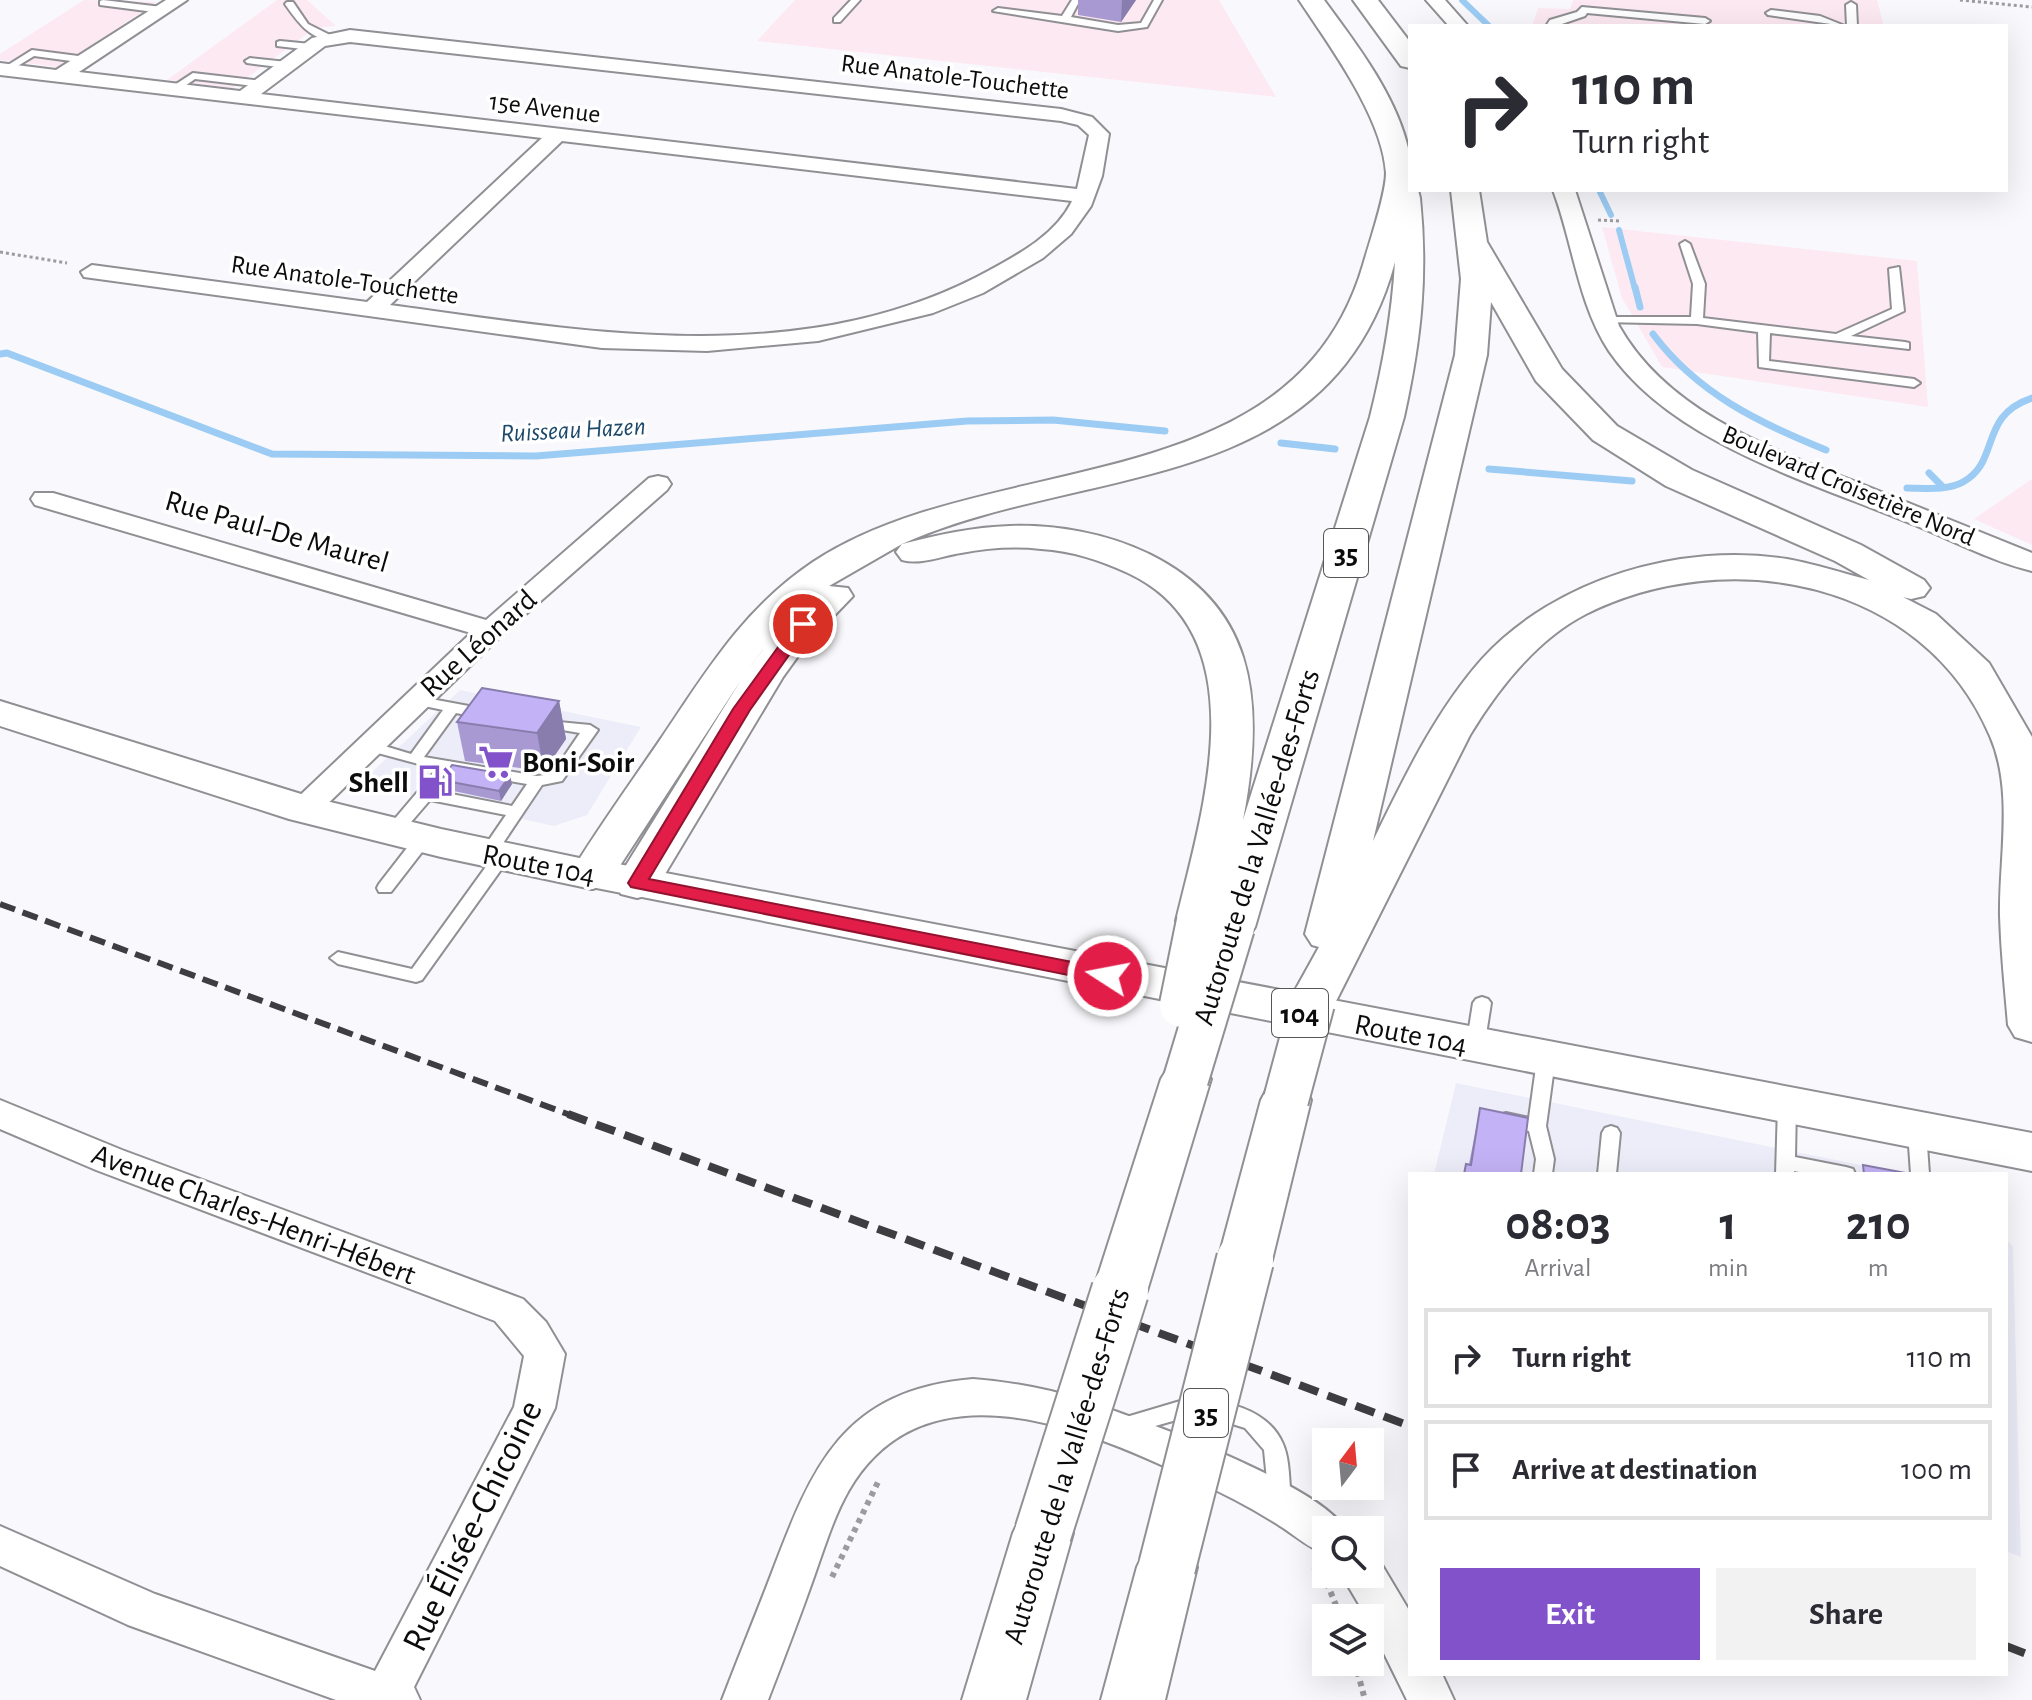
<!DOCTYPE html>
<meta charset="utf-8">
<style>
:root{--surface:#fff;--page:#f2f2f3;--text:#2b2b33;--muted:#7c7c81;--line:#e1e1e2;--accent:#8252ca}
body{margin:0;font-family:"Alegreya Sans",sans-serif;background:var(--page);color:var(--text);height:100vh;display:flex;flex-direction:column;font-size:30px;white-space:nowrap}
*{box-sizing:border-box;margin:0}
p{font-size:26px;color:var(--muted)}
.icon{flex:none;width:44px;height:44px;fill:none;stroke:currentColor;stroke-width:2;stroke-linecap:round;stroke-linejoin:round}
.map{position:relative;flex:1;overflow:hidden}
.sheet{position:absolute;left:1408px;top:1172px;width:600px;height:504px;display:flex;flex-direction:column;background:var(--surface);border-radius:0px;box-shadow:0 8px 32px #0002}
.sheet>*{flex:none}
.banner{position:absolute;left:1408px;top:24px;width:600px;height:168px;border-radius:0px;box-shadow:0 8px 32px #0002;background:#fff;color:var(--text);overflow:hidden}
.needle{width:52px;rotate:16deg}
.buttons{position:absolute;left:1312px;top:1428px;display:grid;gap:16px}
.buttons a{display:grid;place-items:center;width:72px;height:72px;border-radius:0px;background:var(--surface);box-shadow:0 8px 32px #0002;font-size:40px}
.pin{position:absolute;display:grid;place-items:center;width:68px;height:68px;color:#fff;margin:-34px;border:4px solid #fff;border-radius:50%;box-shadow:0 2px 8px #0007}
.me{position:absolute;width:88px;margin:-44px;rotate:281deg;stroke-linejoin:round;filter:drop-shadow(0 0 6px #0008)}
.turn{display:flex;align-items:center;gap:28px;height:168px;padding:0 32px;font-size:36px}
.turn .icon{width:104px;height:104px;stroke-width:2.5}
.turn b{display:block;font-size:56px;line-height:68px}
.eta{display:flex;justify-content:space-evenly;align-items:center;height:136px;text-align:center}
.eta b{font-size:48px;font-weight:700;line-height:56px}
.primary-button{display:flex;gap:16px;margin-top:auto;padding:16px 32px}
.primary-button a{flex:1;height:92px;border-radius:0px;background:var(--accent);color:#fff;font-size:32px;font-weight:700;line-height:92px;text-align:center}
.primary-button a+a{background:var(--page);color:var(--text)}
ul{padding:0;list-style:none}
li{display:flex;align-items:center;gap:24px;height:100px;margin:0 16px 12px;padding:0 16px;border:4px solid var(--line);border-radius:0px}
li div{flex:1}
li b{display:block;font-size:30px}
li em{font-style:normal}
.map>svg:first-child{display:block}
</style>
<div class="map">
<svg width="2032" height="1700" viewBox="0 0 2032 1700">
<rect width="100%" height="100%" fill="#f9f9fd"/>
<g fill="#ededf9">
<polygon points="460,690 641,727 587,815 554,826 359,784"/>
<polygon points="1456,1083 1905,1174 1434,1174"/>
<polygon points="2006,1239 2013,1247 2021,1557 2006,1551"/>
</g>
<g fill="#fde9f1">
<polygon points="84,0 157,2 58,67 0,60 0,54"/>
<polygon points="277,0 307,0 336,26 315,28 233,88 167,80"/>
<polygon points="795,0 1219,0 1276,97 757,41"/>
<polygon points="1573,0 1877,0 1884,26 1532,26 1538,8 1570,9"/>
<polygon points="1602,227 1917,261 1928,407 1662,367 1622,298"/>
<polygon points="2032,479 2032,545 1974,519"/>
</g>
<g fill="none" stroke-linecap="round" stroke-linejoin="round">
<g stroke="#9cccf4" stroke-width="6">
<polyline points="1462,0 1489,26"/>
<polyline points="1599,190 1611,215"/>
<polyline points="1619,230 1635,289"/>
</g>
<g stroke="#9cccf4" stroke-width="7">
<polyline points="1635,287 1640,307"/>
<path d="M1653,334c44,59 106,89 173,116"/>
<polyline points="0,354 7,353 272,454 536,456 967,421 1053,420 1165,431"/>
<polyline points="1281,443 1335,449"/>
<polyline points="1489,469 1632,481"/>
<polyline points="1929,473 1943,487"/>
<path d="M1907,488c17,0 40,3 56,-6 38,-21 15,-66 69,-84"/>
</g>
<g stroke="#909094" stroke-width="4">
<g id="service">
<polygon points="103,0 162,7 167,10 162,13 100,5 100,1"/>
<polygon points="851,0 860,0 840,22 834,22 834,18"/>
<polygon points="1072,0 1080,0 1071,17 1118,25 1141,23 1154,0 1162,0 1147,27 1118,31 993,11 998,8 1062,16"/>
<path d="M287,2h6l15,22 24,12v4c-22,0 -35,-19 -47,-36z"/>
<polygon points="1851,2 1856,5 1857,26 1847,26 1846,5"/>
<polygon points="1582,7 1705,18 1710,21 1705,24 1587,13 1585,16 1556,26 1546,26 1550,20 1577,12"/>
<polygon points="1771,10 1820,16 1845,26 1768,15 1766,13"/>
<polygon points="280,41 311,44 316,47 311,50 277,46 277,42"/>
<polygon points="32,50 86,57 91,60 86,63 34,56 8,72 0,70"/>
<polygon points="250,58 287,62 292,65 287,68 247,63 245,61"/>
<polygon points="193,73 262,81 267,84 262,87 195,79 176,92 170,92 170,88"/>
<polygon points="1685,241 1690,244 1705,284 1703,318 1836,334 1892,309 1889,269 1899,267 1904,311 1851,336 1905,342 1909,343 1909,349 1770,333 1769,361 1914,379 1920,383 1914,387 1759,367 1758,332 1697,324 1601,322 1601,318 1605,317 1691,317 1693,284 1680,244"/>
<path d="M415,696l70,13 7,5 -7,5 -29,-6 -32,44 113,19 15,-2 28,-41 -42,-7 -2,-3 2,-3 52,5 8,5 -36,51 -20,4 -45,67h11l2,4 -2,4 -86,120 -6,2 -78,-18 -8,-6 8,-6 74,17 81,-112h-11l-2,-4 26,-38 -76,-15 -31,36h-12l-2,-4 2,-4 50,-59 -74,-20 -3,-3 8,-5 43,13 32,-44 -33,-7 -2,-3zM451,771l76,13 -15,22 -76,-15z"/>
<polygon points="423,834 431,839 429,843 391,892 379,892 377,888 379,884 417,835"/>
<polygon points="1482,997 1488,999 1491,1003 1484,1047 1481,1052 1469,1052 1466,1047 1473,1003 1476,999"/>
<polygon points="1546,1054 1552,1055 1555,1060 1546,1126 1554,1159 1552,1174 1534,1174 1536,1159 1529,1131 1500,1125 1497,1120 1500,1115 1506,1113 1529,1118 1537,1060 1540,1055"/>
<polygon points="1787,1099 1793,1101 1796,1106 1795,1157 1846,1167 1853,1169 1855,1174 1810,1174 1794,1171 1794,1174 1776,1174 1778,1106 1781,1101"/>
<polygon points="1917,1124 1923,1126 1926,1131 1929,1174 1911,1174 1908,1131 1911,1126"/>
<polygon points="1611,1126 1617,1128 1620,1133 1616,1174 1598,1174 1602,1133 1605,1128"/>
<path d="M1187,1399c35,0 81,9 96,45 7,16 6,39 8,56l-3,7 -8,2 -8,-2 -3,-7 -5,-50 -19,-22 -35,-11h-23l-67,19 -7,-3 -3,-6 3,-6z"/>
</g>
</g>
<g stroke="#909094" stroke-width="4">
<g id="minor">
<path d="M166,0h21l-108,72 161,19 72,-53 38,-8 711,79 31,8 17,17 -7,42 -11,30 -20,28 -28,24 -60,35 -50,20 -115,28 -111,10 -105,-3 -518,-71 -3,-5 11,-7 275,37 175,-164 -542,-63v-12l56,7zM350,42l711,79 17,4 11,10 -12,54 -816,-95 64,-48zM562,141l510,60c-16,33 -51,52 -82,69 -186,102 -401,62 -600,35z"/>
<polygon points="1426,0 1445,0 1468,26 1449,26"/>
<path d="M1553,190h22l44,136c51,90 159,125 250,161 54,22 109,44 163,66v18c-42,-10 -84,-33 -125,-49 -97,-40 -236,-80 -298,-171 -31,-47 -36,-108 -56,-161z"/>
<polygon points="658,476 667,478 671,484 667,490 501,636 315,816 304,819 293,816 288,809 293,802 471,633 35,505 31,499 35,493 53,493 486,620 649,478"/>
<polygon points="0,1100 122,1150 523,1299 546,1322 565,1354 555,1408 414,1687 420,1700 336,1700 128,1625 0,1566 0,1526 155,1594 375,1671 514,1407 524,1356 495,1321 96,1170 0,1129"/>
<path d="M973,1379c27,2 52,6 78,12 54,13 273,93 294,139h-19v24c-18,-6 -30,-18 -46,-28 -28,-18 -57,-33 -86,-46 -106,-50 -268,-121 -345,10 -15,26 -24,56 -34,84 -15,43 -31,84 -47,126h-46c16,-42 33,-83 49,-125 41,-108 71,-185 202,-196z"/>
<polygon points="1370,1557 1379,1560 1410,1612 1410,1674 1442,1674 1454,1700 1407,1700 1370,1625 1370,1618 1367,1618 1341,1574 1370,1574"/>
</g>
</g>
<g stroke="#909094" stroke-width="4">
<polygon id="secondary" points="0,701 314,798 441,829 608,864 614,874 608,884 592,889 441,857 289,819 0,726"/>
</g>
<g stroke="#909094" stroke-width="4">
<polygon id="primary" points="592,859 2032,1133 2032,1171 576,884 570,874 576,864"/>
</g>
<g stroke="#909094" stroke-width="4">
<g id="motorway">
<path d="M1299,0h25c33,45 73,96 85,152 3,12 1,26 1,38h8l2,8c8,78 1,142 -16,219l-149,510 -7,11 -16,5 -16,-5 -3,-5 -14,4 -16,-5 -7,-11c26,-109 84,-286 -48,-348 -29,-13 -55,-22 -87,-24 -27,-3 -54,-1 -80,4 -20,3 -39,12 -59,7l-6,-8 6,-8 -73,42 19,2 5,8 -47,49 -23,32 -130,217 -16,4 -16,-4 -6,-11 126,-203 -133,204 -16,5 -16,-5 -6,-10c28,-46 60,-90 90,-134 46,-68 83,-131 153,-178 173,-115 479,-56 550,-297 6,-21 23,-71 23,-92 -3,-55 -57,-128 -87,-173zM1395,262c-3,53 -12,103 -25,155l-127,403c10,-52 16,-112 0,-163 -30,-96 -141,-134 -233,-131 -37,1 -72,9 -108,18 180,-81 428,-44 493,-282zM773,636l-23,31 -3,4z"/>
<polygon points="1353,0 1378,0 1410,42 1410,68 1401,66"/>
<path d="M1451,190h28l8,52 75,127 55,57 75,44 169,75 63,35 6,8 -6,8 -13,3 -8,-2 33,17 53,49 43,74v305l-17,-5 -7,-12c-3,-36 -7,-72 -8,-109 -1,-58 14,-125 -10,-180 -66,-156 -262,-193 -404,-122 -49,25 -88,75 -116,121l-141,280 -17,5 -17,-5 -7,-12 31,-56 -7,-2 -7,-11 150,-579 6,-76zM1491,302l45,79 57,59 73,46 169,75 34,19c-27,-7 -54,-16 -82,-21 -106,-17 -232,20 -305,100 -47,53 -78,119 -109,182l114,-486z"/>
<polygon points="1186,1061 1203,1066 1211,1079 1147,1291 1139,1306 1120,1313 1101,1306 1093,1291 1161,1079 1169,1066"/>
<polygon points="1286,1082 1304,1087 1311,1100 1272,1260 1264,1275 1245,1281 1226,1275 1218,1260 1261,1100 1268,1087"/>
<polygon points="1043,1507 1064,1514 1073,1533 1026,1700 962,1700 1013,1533 1022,1514"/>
<polygon points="1167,1540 1188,1548 1197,1567 1165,1700 1101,1700 1137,1567 1146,1548"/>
</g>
</g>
<g stroke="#9c9c9f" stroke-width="3" stroke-dasharray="3 3" stroke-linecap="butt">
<polyline points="1960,0 2032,7"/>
<polyline points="1598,220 1621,221"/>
<polyline points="0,252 67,263"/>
</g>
<g stroke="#9c9c9f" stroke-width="6" stroke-dasharray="5 5" stroke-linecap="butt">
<polyline points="1314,1567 1329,1588 1341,1618"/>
<polyline points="832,1577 878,1482"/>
<polyline points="1355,1662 1365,1700"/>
</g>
<use href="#service" fill="#fff" fill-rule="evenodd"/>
<use href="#minor" fill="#fff" fill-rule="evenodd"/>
<use href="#secondary" fill="#fff" fill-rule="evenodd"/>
<use href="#primary" fill="#fff" fill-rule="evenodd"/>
<use href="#motorway" fill="#fff" fill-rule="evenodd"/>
<polyline stroke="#3e3e40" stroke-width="6" stroke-dasharray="16 8" stroke-linecap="butt" points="0,904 573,1116"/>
<g stroke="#3e3e40" stroke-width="8" stroke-dasharray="20 10" stroke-linecap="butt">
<polyline points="568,1114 1410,1426"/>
<polyline points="2006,1646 2032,1656"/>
</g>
<g stroke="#909094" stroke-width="48" stroke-linecap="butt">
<g id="motorway-bridge-far1">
<polyline points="1182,1005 1199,921"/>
<polyline points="1186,1079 1232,927"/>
<polyline points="1286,1100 1312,1003"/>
</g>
</g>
<g stroke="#909094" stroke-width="60" stroke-linecap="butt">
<g id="motorway-bridge">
<polyline points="1043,1533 1120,1291"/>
<polyline points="1167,1567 1245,1260"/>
</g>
</g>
<use href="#motorway-bridge-far1" stroke="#fff" stroke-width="44"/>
<use href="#motorway-bridge" stroke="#fff" stroke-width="56"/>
</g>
<g fill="#a899d3">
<polygon points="1078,0 1136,0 1121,22 1078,15"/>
<polygon points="559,701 566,739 544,771 465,761 457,722"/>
<polygon points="441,780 512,784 501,801 444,789"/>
<polygon points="1480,1108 1521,1174 1469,1164"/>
</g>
<g fill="#887dac">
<polygon points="1122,0 1136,0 1121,22"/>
<polygon points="559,701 566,739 544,771 537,733"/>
<polygon points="510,775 512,784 501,801 499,791"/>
</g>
<g fill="#c3b2f5" stroke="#887dac" stroke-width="2">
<polygon points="482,688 559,701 537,733 457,722"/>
<polygon points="452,765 510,775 499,791 441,780"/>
<polygon points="1480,1108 1528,1118 1521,1174 1464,1174 1466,1164 1471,1165"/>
<polygon points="1863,1165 1911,1174 1864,1174"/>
</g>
<polygon fill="#e11d48" stroke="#92132f" stroke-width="2" points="803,619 811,624 750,710 649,879 1108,969 1115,971 1118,976 1115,981 1108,983 631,887 628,883 733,709 797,621"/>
<defs>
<g id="supermarket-bare" transform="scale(2.76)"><path d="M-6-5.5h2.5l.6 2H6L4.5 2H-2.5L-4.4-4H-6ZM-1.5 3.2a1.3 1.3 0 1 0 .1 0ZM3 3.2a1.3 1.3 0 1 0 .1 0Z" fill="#8252ca" stroke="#fff" stroke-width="2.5" paint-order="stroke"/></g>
<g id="fuel-bare" transform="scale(2.76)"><path d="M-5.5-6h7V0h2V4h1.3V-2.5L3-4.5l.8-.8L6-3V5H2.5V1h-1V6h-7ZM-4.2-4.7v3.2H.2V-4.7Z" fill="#8252ca" stroke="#fff" stroke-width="2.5" paint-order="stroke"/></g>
</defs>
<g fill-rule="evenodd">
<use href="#supermarket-bare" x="496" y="762"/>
<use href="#fuel-bare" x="435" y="782"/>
</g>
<g text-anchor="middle" stroke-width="7" stroke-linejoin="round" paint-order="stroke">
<g font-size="26" fill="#0c0c0d" stroke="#fff">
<text transform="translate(955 76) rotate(7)" y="9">Rue Anatole-Touchette</text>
<text transform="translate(545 107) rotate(7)" y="9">15e Avenue</text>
<text transform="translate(345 279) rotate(8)" y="9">Rue Anatole-Touchette</text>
<text transform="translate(1849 485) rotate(23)" y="9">Boulevard Croisetière Nord</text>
</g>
<g font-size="26" font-style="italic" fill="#1c496a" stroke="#fff">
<text transform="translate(573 429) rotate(-3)" y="9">Ruisseau Hazen</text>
</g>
<g fill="#fff" stroke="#555556" stroke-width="2">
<rect x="1324" y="529" width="44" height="48" rx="6"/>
<rect x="1272" y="989" width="56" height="48" rx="6"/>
<rect x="1184" y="1389" width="44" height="48" rx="6"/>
</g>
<g font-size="28" font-weight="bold" fill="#0c0c0d">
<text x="1346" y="563">35</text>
<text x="1300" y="1023">104</text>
<text x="1206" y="1423">35</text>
</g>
<g font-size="30" fill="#0c0c0d" stroke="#fff">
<text transform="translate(277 531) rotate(16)" y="10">Rue Paul-De Maurel</text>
<text transform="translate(478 643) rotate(-42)" y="10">Rue Léonard</text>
<text transform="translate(1256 847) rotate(-73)" y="10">Autoroute de la Vallée-des-Forts</text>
<text transform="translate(539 864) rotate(11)" y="10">Route 104</text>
<text transform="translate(1411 1034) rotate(11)" y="10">Route 104</text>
<text transform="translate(254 1214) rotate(21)" y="10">Avenue Charles-Henri-Hébert</text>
<text transform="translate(1066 1466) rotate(-73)" y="10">Autoroute de la Vallée-des-Forts</text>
</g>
<g font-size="30" font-weight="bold" fill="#0c0c0d" stroke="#fff" text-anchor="start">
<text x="522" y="772">Boni-Soir</text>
<text x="409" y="792" text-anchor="end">Shell</text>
</g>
<g font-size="36" fill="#0c0c0d" stroke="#fff">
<text transform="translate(471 1525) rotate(-64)" y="13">Rue Élisée-Chicoine</text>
</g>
</g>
</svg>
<div class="buttons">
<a><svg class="needle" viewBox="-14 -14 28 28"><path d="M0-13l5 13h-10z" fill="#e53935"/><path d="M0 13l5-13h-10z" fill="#7c7c81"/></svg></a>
<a><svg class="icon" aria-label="search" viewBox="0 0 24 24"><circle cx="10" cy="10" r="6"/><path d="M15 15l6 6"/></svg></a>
<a><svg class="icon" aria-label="layers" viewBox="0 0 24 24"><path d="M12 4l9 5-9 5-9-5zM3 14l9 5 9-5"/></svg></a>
</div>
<div class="pin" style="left:803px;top:624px;background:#d93025"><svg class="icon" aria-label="arrive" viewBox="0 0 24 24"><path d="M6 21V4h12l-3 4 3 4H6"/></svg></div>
<svg class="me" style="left:1108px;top:976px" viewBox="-20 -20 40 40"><circle r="17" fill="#e11d48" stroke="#fff" stroke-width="3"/><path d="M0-11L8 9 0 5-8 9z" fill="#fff"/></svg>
<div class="banner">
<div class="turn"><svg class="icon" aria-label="right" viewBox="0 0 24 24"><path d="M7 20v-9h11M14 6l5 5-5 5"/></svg><div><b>110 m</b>Turn right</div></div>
</div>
<section class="sheet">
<div class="eta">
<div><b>08:03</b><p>Arrival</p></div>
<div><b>1</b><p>min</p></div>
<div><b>210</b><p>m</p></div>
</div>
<ul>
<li><svg class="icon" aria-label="right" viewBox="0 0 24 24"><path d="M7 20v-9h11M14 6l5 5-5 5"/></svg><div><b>Turn right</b></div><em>110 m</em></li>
<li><svg class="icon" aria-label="arrive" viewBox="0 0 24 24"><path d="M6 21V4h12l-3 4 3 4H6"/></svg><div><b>Arrive at destination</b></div><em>100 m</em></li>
</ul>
<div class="primary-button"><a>Exit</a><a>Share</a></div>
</section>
</div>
